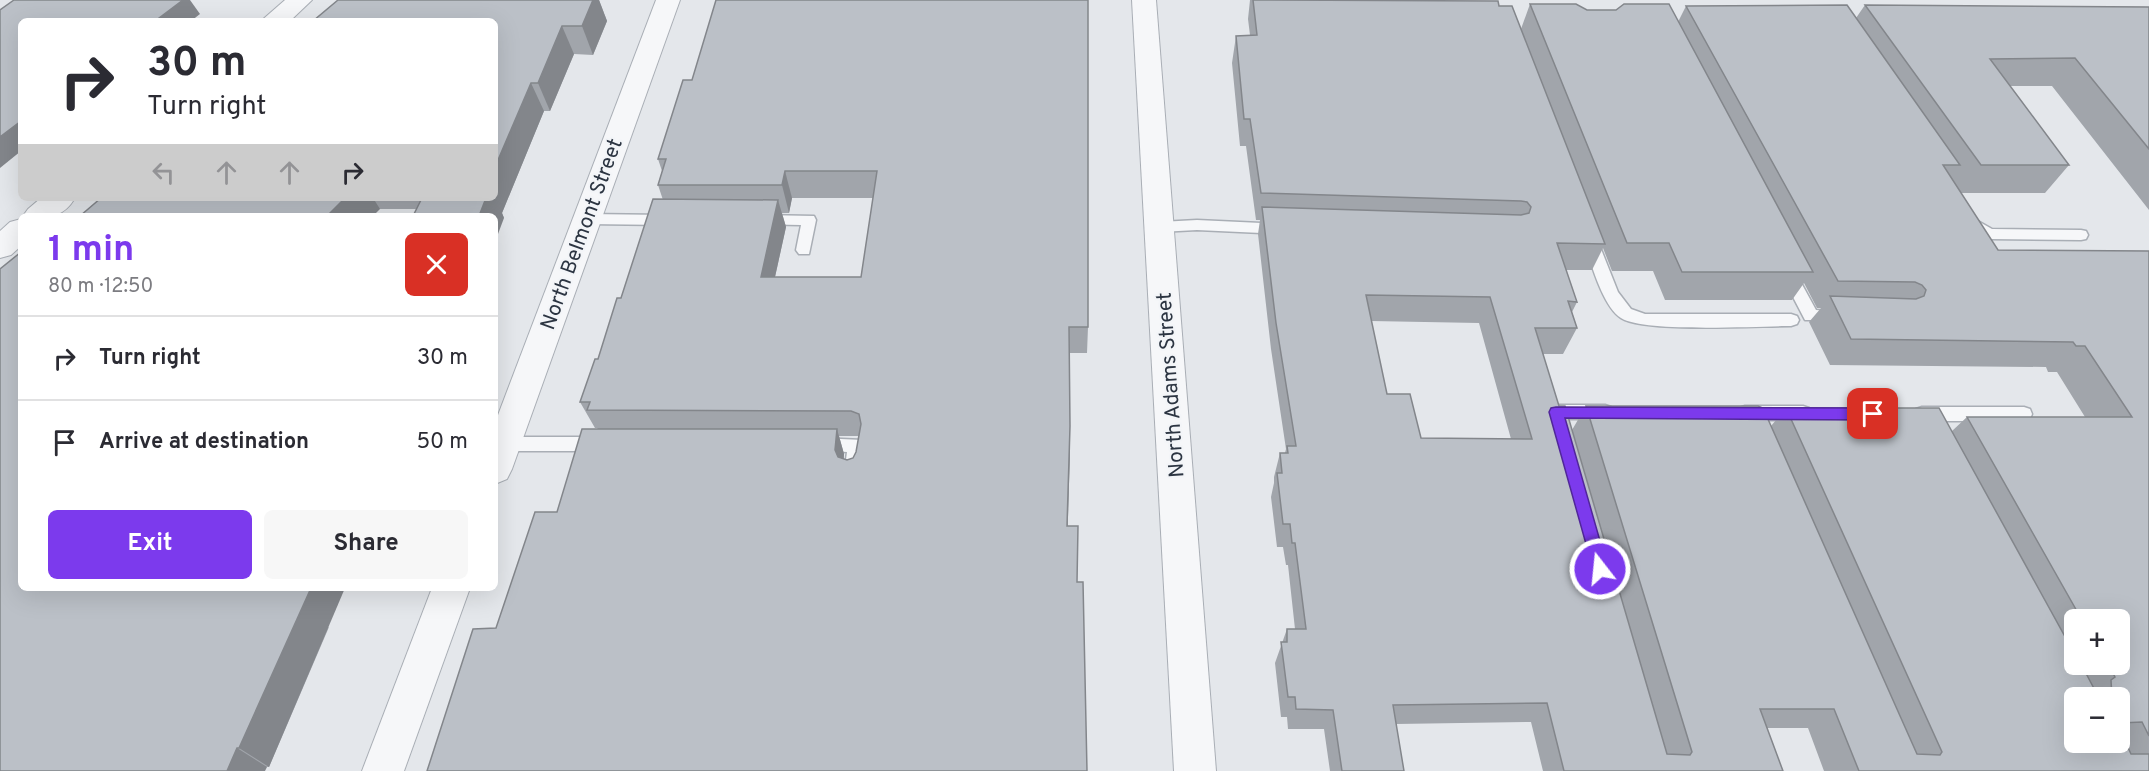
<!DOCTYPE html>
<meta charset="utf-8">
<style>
:root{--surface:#fff;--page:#f7f7f7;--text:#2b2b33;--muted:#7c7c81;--line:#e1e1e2;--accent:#7c3aed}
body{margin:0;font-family:Overpass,sans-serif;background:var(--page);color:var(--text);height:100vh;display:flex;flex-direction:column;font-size:22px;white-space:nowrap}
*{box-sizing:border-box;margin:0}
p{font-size:20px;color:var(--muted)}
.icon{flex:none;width:33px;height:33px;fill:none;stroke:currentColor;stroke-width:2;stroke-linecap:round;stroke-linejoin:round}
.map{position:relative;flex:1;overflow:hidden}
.details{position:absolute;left:18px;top:213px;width:480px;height:378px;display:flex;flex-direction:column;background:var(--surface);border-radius:9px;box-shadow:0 6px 24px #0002}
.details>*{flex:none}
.banner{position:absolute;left:18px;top:18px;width:480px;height:183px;border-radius:9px;box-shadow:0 6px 24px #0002;background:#fff;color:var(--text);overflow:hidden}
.buttons{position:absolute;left:2064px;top:609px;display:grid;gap:12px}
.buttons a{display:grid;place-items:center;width:66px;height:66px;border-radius:9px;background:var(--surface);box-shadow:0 6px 24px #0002;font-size:30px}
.pin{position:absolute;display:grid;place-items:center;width:51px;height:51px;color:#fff;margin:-26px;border-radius:12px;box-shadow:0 3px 9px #0006}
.me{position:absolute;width:66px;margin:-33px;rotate:344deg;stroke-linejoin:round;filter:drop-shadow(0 0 4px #0008)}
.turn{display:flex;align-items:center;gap:21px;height:126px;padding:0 30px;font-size:27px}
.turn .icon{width:78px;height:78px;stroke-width:2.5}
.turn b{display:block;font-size:42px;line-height:51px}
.lanes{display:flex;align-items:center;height:57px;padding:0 30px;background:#0003;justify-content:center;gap:30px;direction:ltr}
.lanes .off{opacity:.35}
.round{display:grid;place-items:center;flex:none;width:63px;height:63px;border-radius:9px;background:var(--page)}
.headline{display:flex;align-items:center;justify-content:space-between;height:102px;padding:0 30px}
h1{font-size:36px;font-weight:700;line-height:45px;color:var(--accent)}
.cta{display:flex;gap:12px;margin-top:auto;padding:12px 30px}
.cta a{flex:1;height:69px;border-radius:9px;background:var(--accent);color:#fff;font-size:24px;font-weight:700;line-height:69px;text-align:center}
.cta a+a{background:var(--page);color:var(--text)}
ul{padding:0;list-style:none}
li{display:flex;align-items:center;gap:18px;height:84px;padding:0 30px;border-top:2px solid var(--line)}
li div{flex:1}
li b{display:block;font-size:22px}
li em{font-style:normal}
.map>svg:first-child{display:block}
</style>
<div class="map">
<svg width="2149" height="771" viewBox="0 0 2149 771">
<rect width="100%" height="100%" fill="#e4e7eb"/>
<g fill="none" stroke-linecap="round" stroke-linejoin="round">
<g stroke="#a9aeb5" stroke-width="3">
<g id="lane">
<polygon points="587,214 667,215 674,220 667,225 587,224 580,219"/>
<polygon points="761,215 814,216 816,220 809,254 799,254 796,250 801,225 756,224 754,220"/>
<polygon points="1969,216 1992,229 2081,230 2086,231 2088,235 2086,239 2081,240 1989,239 1964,225 1962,221 1964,217"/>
<polygon points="1197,220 1282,224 1289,229 1282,234 1197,230 1160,232 1153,227 1160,222"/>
<path d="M1590,234l5,1 2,4 21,53 13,17 14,5h146l6,2 2,4 -2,4 -6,2c-34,0 -146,7 -170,-8 -19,-12 -31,-59 -38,-79l2,-4z"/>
<polygon points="1788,266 1793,268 1816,310 1841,312 1843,316 1841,320 1805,320 1780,272 1783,268"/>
<polygon points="1556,405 1605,405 1611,407 1613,412 1611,417 1605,419 1566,419 1567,424 1565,429 1559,431 1553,429 1548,412 1550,407"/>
<polygon points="1745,406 1803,406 1809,408 1811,413 1809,418 1803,420 1745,420 1739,418 1737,413 1739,408"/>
<polygon points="1922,407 2024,407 2030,409 2032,414 2030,419 2024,421 1922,421 1916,419 1914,414 1916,409"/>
<polygon points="505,437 600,437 606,439 609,444 606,449 600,451 505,451 499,449 496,444 499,439"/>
<polygon points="820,438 863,440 866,445 859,480 853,482 847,480 844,475 847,452 814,450 811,445 814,440"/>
</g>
</g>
<g stroke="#a9aeb5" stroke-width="2">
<g id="street">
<polygon points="285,0 312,0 290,21 261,21"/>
<polygon points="656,0 680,0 512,469 507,479 495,484 495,423"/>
<polygon points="1132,0 1156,0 1216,771 1174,771"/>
<path d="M41,198h34c-14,23 -29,18 -52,18l5,-7z"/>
<polygon points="21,219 21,246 11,255 0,258 0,231 10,222"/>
<polygon points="432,588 470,588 404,771 362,771"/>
</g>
</g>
<use href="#lane" fill="#f6f7f9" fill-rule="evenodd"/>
<use href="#street" fill="#f6f7f9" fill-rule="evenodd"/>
</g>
<g fill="#a1a5ab" fill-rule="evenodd">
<polygon points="338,0 599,0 607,21 593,55 574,54 550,111 544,111 502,213 504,218 417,209 380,209 101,198 495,198"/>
<path d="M716,0l372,327 -1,26h-17v98l-574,177 61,-116 41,-83 -1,-1h-2l-15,-26 18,-43 23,-61 42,-98 -5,-15 4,-14 -4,-12 34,-79zM792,198h81l-12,79h-86l11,-50 -4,-14h7zM839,436h20l-3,16 -3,6 -6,2 -3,-1v-5z"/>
<path d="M1250,0h160l89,6 22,23 9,-25 57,6 91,12 8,-16 170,12 9,-13 284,2v203l-97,-124h-42l59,79 -24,28h-84l37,57 151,1v520h-325l-16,-43h-41l16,43h-240l-12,-49 -135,2 8,47h-74l-6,-42h-36l-1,-12h-6l-6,-54 12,-34h8l-7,-64h-2l-3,-18h-6l-6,-50 3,-14v-6l6,-24h5l1,-4 -15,-100 -13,-115 2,-14h-4l-10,-74h-6l-8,-83 4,-27 14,-1 -2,-16zM1603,248l9,23h41l12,29h127l12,-17 13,25h4l-12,14 21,43 216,2 2,5h9l28,45h-118l-15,14 -166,-23 -15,18 -185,-20 -14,24 -13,-24 -16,-52h20l14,-26 -5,-16 5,-10 -11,-32h26zM1371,321l108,2 32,116 -90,-1 -34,-44zM2074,620h46v44h-46zM2074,698h46v44z"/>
<polygon points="329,627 269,767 0,771"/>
</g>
<g fill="#83868b">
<polygon points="183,0 190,0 200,14 191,21 155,21"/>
<polygon points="593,0 599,0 607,21 593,55 582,26"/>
<polygon points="562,26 574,54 550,111 538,83"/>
<polygon points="531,83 544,111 502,213 504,218 495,242 495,216 479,216 486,198 495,198 495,167"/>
<polygon points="21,121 21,151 0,168 0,137"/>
<polygon points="785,171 792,198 789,213 782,185"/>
<polygon points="345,198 373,198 380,209 373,216 327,216"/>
<polygon points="778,200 786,227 769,304 761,277"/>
<polygon points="1070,426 1070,451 1067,549 1067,526"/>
<polygon points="837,429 844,454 842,475 835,450"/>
<polygon points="311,588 345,588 269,767 239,748"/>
<polygon points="237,748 267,767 265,771 227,771"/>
</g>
<g fill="#bbc0c7" stroke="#83868b" stroke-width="1.5" fill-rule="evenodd">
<polygon points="14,0 183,0 155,21 21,21 21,121 0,137 0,10"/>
<polygon points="338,0 593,0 582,26 562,26 538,83 531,83 495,167 495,21 313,21"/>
<polygon points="716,0 1088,0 1088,327 1069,327 1070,426 1067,526 1078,526 1077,582 1083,582 1087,771 427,771 473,629 496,628 535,512 557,512 582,429 837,429 835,450 838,457 847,460 853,458 856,452 861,424 859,414 851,411 587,410 590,402 580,402 595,359 598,359 617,298 621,298 653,199 778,200 761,277 861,277 877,171 785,171 782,185 658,185 666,159 658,159 683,80 692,80"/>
<path d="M1253,0l245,1 1,5h13l93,238 -48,-1 20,59 -9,-1 9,27h-42l24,78h6l102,348 23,1 2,-3 -106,-346h172l5,2 154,346 23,1 2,-3 -156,-344h153l135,245v11h7l18,34h-25v44h46v-12l11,24h18v17h-290l-25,-62h-74l23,62h-219l-17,-68 -154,2 11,66h-62l-9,-61 -37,-1 -1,-12h-7l-7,-55h6v-13h19l-11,-86h-3l-2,-19h-7l-6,-51h5l-2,-20h8l-1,-7h9l-20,-123 -14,-116 259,8 8,-2 2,-6 -4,-5 -6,-1 -260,-8 -11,-74h-6l-8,-83 21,-1zM1366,295l124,2 42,142 -111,-1 -11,-44h-23z"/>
<polygon points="1530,4 1576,4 1587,10 1616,10 1624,4 1669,4 1813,272 1682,272 1669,243 1627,243"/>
<polygon points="1847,5 1960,165 1943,165 1998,250 2149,251 2149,736 2142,722 2120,723 2120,698 2112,698 2111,680 2115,677 2108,664 2120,664 2120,620 2082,620 1967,417 2132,417 2085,346 2076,346 2073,342 1851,339 1830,296 1916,299 1924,296 1926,290 1922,285 1915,282 1838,281 1686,6"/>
<polygon points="1865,5 2149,7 2149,149 2075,58 1990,59 2069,165 1981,165"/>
<polygon points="101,198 345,198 327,216 80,216"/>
<polygon points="422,198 486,198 479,216 413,216"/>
<polygon points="21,252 21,588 311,588 239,748 237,748 227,771 0,771 0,269"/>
</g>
<polygon fill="#7c3aed" stroke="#51269a" stroke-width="1.5" points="1556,407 1873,408 1878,410 1880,414 1878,418 1873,420 1565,418 1608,569 1606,574 1600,576 1595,574 1593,569 1549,412 1551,408"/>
<g text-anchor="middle" stroke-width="4.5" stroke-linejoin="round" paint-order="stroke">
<g font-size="21" fill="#2c3542" stroke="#f3f5f8">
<text transform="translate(581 234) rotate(-70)" y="7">North Belmont Street</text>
<text transform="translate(1170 385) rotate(-94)" y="7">North Adams Street</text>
</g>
</g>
</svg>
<div class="buttons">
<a>+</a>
<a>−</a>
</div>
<div class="pin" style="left:1873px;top:414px;background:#d93025"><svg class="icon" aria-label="arrive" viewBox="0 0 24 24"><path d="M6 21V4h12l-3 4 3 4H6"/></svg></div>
<svg class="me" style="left:1600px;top:569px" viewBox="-20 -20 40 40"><circle r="17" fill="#7c3aed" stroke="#fff" stroke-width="3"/><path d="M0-11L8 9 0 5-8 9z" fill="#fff"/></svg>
<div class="banner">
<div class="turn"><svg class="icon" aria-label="right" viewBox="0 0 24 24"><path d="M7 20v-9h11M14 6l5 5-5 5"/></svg><div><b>30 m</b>Turn right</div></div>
<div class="lanes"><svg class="icon off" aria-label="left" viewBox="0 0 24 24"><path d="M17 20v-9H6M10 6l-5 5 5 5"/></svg><svg class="icon off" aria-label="ahead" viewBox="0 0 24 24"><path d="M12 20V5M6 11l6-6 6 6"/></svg><svg class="icon off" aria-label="ahead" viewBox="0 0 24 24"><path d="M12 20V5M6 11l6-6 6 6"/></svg><svg class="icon" aria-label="right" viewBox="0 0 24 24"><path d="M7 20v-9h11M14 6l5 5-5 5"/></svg></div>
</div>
<section class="details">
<div class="headline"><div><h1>1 min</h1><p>80 m · 12:50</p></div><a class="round" style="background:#d93025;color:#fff"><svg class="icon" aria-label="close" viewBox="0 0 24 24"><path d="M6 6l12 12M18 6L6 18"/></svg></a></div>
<ul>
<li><svg class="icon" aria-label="right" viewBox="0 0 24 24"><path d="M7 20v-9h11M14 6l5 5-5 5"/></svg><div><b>Turn right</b></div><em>30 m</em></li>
<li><svg class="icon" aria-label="arrive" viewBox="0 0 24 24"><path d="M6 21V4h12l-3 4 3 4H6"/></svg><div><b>Arrive at destination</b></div><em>50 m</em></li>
</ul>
<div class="cta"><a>Exit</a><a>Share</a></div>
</section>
</div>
